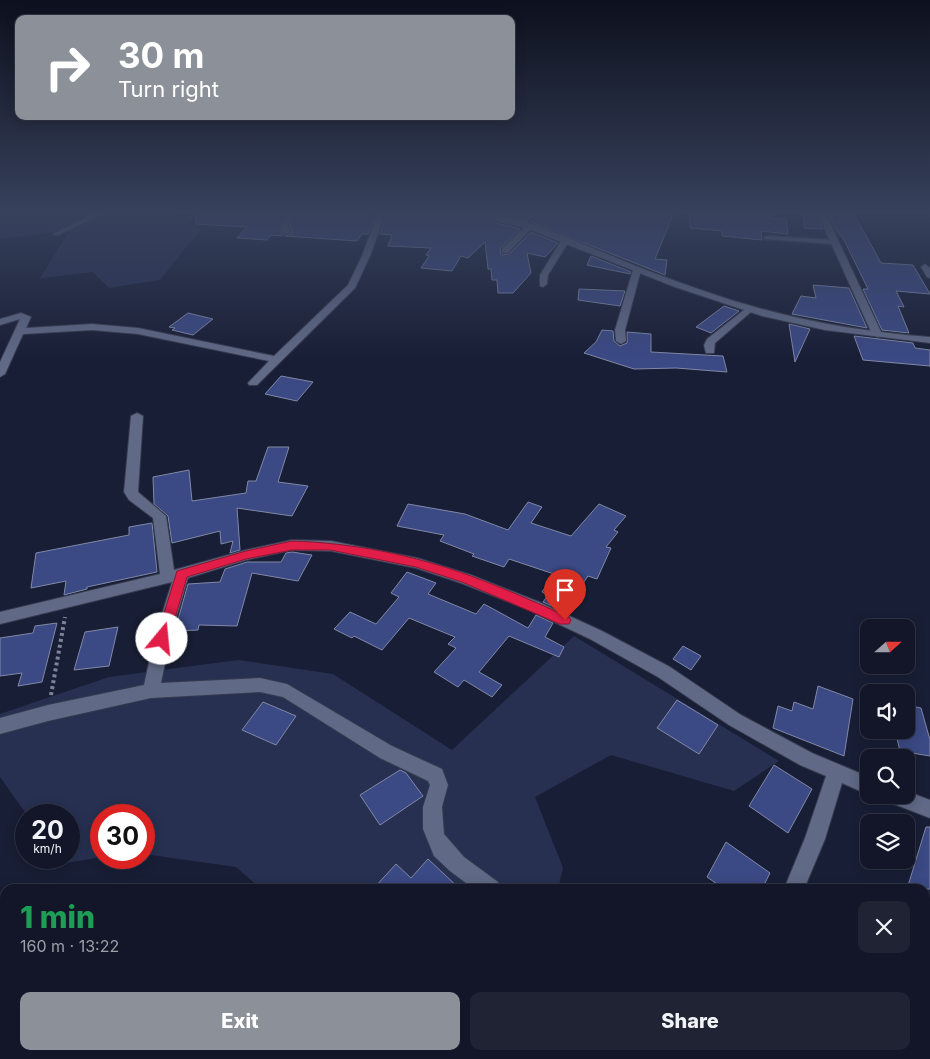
<!DOCTYPE html>
<meta charset="utf-8">
<style>
:root{--surface:#121628;--page:#1f2334;--text:#f1f3f6;--muted:#9c9fa8;--line:#313545;--accent:#8c9099}
body{margin:0;font-family:Inter,sans-serif;background:var(--page);color:var(--text);height:100vh;display:flex;flex-direction:column;font-size:19px;white-space:nowrap}
*{box-sizing:border-box;margin:0}
p{font-size:16px;color:var(--muted)}
.icon{flex:none;width:28px;height:28px;fill:none;stroke:currentColor;stroke-width:2;stroke-linecap:round;stroke-linejoin:round}
.map{position:relative;flex:1;overflow:hidden}
.drawer{position:absolute;left:0px;top:884px;width:930px;height:176px;display:flex;flex-direction:column;background:var(--surface);border-radius:15px 15px 0 0;box-shadow:0 2px 12px #0003,0 0 0 1px var(--line)}
.drawer>*{flex:none}
.hud{position:absolute;left:15px;top:15px;width:500px;height:105px;border-radius:10px;box-shadow:0 2px 12px #0003,0 0 0 1px var(--line);background:#8c9099;color:#fff;overflow:hidden}
.needle{width:32px;rotate:69deg}
.tools{position:absolute;left:860px;top:619px;display:grid;gap:10px}
.tools a{display:grid;place-items:center;width:55px;height:55px;border-radius:10px;background:var(--surface);box-shadow:0 2px 12px #0003,0 0 0 1px var(--line);font-size:25px}
.speed{position:absolute;left:15px;top:804px;display:flex;gap:10px;font-size:25px;font-weight:700;text-align:center}
.speed>*{display:grid;place-content:center;width:65px;height:65px;border-radius:50%;background:var(--surface);box-shadow:0 2px 12px #0003,0 0 0 1px var(--line);line-height:1}
.speed small{font-size:12px;font-weight:400}
.speed .limit{border:8px solid #d22;background:#fff;color:#111}
.pin{position:absolute;display:grid;place-items:center;width:42px;height:42px;color:#fff;margin:-51px -21px;border-radius:50% 50% 50% 0;rotate:-45deg;box-shadow:0 0 5px #0007}
.pin .icon{rotate:45deg}
.me{position:absolute;width:55px;margin:-28px;rotate:17deg;stroke-linejoin:round;filter:drop-shadow(0 0 4px #0008)}
.turn{display:flex;align-items:center;gap:18px;height:105px;padding:0 20px;font-size:22px}
.turn .icon{width:65px;height:65px;stroke-width:2.5}
.turn b{display:block;font-size:35px;line-height:42px}
.round{display:grid;place-items:center;flex:none;width:52px;height:52px;border-radius:10px;background:var(--page)}
.overview{display:flex;align-items:center;justify-content:space-between;height:85px;padding:0 20px}
h1{font-size:30px;font-weight:800;line-height:38px;color:#1e9e55}
.primary-button{display:flex;gap:10px;margin-top:auto;padding:10px 20px}
.primary-button a{flex:1;height:58px;border-radius:10px;background:var(--accent);color:#fff;font-size:20px;font-weight:800;line-height:58px;text-align:center}
.primary-button a+a{background:var(--page);color:var(--text)}
.map>svg:first-child{display:block}
</style>
<div class="map">
<svg width="930" height="1059" viewBox="0 0 930 1059">
<rect width="100%" height="100%" fill="#181e35"/>
<g fill="#273051">
<polygon points="0,212 166,212 200,230 160,280 109,288 93,272 40,278 70,230 0,239"/>
<polygon points="574,636 779,761 734,791 611,755 535,797 563,868 558,889 261,889 236,867 144,854 144,815 101,815 101,857 61,864 57,858 69,858 69,815 27,815 0,777 0,714 109,677 238,660 333,674 452,750"/>
<polygon points="254,1055 523,1055 522,1059 256,1059"/>
</g>
<g fill="#3b4984" stroke="#8189a7">
<polygon points="207,212 289,212 279,224 282,236 271,235 267,240 237,238 247,227 196,224 196,217 200,218"/>
<polygon points="301,212 354,216 375,216 368,234 362,234 357,241 285,236 292,234 290,225"/>
<polygon points="418,212 458,212 460,214 520,229 501,248 500,253 502,255 509,254 531,232 558,243 545,257 527,253 531,273 513,293 498,293 497,280 492,280 491,269 488,269 485,242 468,258 461,256 452,271 421,268 429,256 426,255 431,248 388,246 392,235 380,234 386,216 390,216 391,213 418,214"/>
<polygon points="490,212 531,212 520,218"/>
<polygon points="545,212 674,212 655,259 667,260 665,275 531,222"/>
<polygon points="689,212 764,212 768,223 774,222 775,218 786,219 788,234 761,231 762,240 722,236 722,231 690,228"/>
<polygon points="804,212 815,212 823,229 804,228"/>
<polygon points="827,212 853,212 881,263 913,265 930,294 896,291 904,307 898,306 909,333 882,330 863,289 868,289 844,240 836,230"/>
<polygon points="591,256 631,272 630,274 587,265"/>
<polygon points="813,285 849,288 867,328 792,314 801,296 816,298"/>
<polygon points="579,289 625,291 620,306 578,300"/>
<polygon points="724,306 739,311 711,333 696,327"/>
<polygon points="188,313 213,319 193,335 172,330 175,328 169,327"/>
<polygon points="789,324 810,329 795,362"/>
<polygon points="602,330 613,331 614,341 620,346 627,343 627,332 651,334 651,352 723,356 727,372 676,368 634,369 584,353 596,342"/>
<polygon points="854,336 913,343 915,348 930,350 930,366 863,360"/>
<polygon points="281,376 313,382 297,401 265,394"/>
<polygon points="268,447 289,447 278,482 308,486 292,516 237,508 240,550 230,553 233,541 221,544 220,531 172,543 168,516 154,504 153,477 189,470 192,501 246,493 248,481 256,481"/>
<polygon points="528,502 542,507 531,523 571,536 599,504 626,516 614,530 618,532 606,547 611,548 597,579 588,576 569,604 564,602 560,610 543,602 548,595 542,592 554,574 509,559 504,567 472,556 474,554 440,541 444,535 397,526 408,504 465,514 508,530"/>
<polygon points="152,523 157,572 87,587 87,589 64,595 66,581 31,588 36,553 129,535 129,527"/>
<polygon points="292,552 312,555 298,581 252,573 237,626 199,625 198,630 178,631 180,622 177,623 188,584 220,582 225,569 247,562 281,562 286,553"/>
<polygon points="407,572 436,583 428,594 476,614 484,604 528,628 536,615 553,623 545,637 564,647 559,657 509,636 479,672 502,685 492,697 464,680 458,687 434,672 456,648 448,644 455,637 409,618 382,650 354,636 352,638 334,629 350,612 376,624 399,597 391,593"/>
<polygon points="57,623 42,682 18,686 22,673 0,676 0,638 33,633 35,626"/>
<polygon points="118,627 109,666 74,670 85,632"/>
<polygon points="683,646 701,656 691,670 673,659"/>
<polygon points="818,686 853,699 844,756 773,728 778,706 792,711 794,702 813,709"/>
<polygon points="677,700 718,725 699,754 657,728"/>
<polygon points="263,702 296,716 276,745 242,730"/>
<polygon points="906,705 921,708 930,740 930,756 900,751 895,730 906,730"/>
<polygon points="774,765 812,789 788,833 749,806"/>
<polygon points="400,770 406,773 423,796 380,825 360,795"/>
<polygon points="926,827 930,827 930,889 907,889"/>
<polygon points="726,842 770,873 762,889 724,889 707,877"/>
<polygon points="428,859 460,889 373,889 396,864 411,878"/>
</g>
<g fill="none" stroke-linecap="round" stroke-linejoin="round">
<g stroke="#363a4e" stroke-width="3">
<g id="service">
<polygon points="97,212 105,212 58,235 53,234"/>
<polygon points="766,212 772,212 773,221 769,221"/>
<polygon points="767,236 834,240 837,242 834,244 765,239 764,238"/>
</g>
</g>
<g stroke="#363a4e" stroke-width="2">
<g id="minor">
<polygon points="197,212 205,212 199,216 195,214"/>
<polygon points="291,212 299,212 288,225 290,233 283,235 280,225"/>
<polygon points="378,212 386,212 370,256 355,288 257,385 249,385 248,383 269,361 138,334 92,330 23,334 5,374 0,377 0,362 20,319 0,325 0,319 21,313 31,317 26,328 92,324 138,328 274,356 348,285 362,256"/>
<polygon points="534,212 543,212 522,225 515,223"/>
<polygon points="817,212 825,212 882,334 881,336 877,337 872,334"/>
<polygon points="526,225 533,227 508,253 502,253 502,249"/>
<polygon points="562,239 569,241 548,275 547,284 543,287 540,286 540,275"/>
<polygon points="925,264 930,268 930,278 927,277 921,267"/>
<polygon points="637,267 641,270 625,330 626,341 621,344 616,341 615,330 633,270"/>
<polygon points="749,306 752,307 752,311 715,343 714,353 706,353 704,345 707,339"/>
<polygon points="137,413 143,416 138,492 166,516 174,570 246,550 292,540 331,541 417,558 471,575 539,602 602,631 670,667 741,715 812,753 869,777 869,795 842,783 825,839 804,889 784,889 805,838 826,776 800,765 729,725 658,677 590,639 529,610 461,583 416,568 331,551 292,550 246,560 188,578 170,639 161,683 260,678 287,684 392,746 442,769 448,785 442,807 444,834 464,857 498,882 501,889 474,889 450,871 434,856 423,829 423,807 430,785 428,781 380,758 283,697 260,692 151,698 48,721 0,734 0,718 48,705 144,685 154,639 172,582 0,624 0,612 160,574 153,518 129,500 124,492 131,416"/>
<polygon points="906,791 930,800 930,818 886,801 884,795 906,795"/>
<polygon points="391,1055 416,1055 414,1059 389,1059"/>
<polygon points="702,1055 730,1055 732,1059 704,1059"/>
</g>
</g>
<g stroke="#363a4e" stroke-width="2">
<path id="tertiary" d="M460,212c50,-3 100,23 145,41 32,14 66,27 99,38 74,26 148,40 226,46v6l-105,-13 -63,-14 -87,-29 -147,-58z"/>
</g>
<polyline stroke="#7e8498" stroke-width="4" stroke-dasharray="3 3" stroke-linecap="butt" points="51,695 65,617"/>
<use href="#service" fill="#606985" fill-rule="evenodd"/>
<use href="#minor" fill="#606985" fill-rule="evenodd"/>
<use href="#tertiary" fill="#606985" fill-rule="evenodd"/>
</g>
<linearGradient id="sky" x2="0" y2="1"><stop stop-color="#0d101d"/><stop offset="0.59" stop-color="#37415c"/><stop offset="1" stop-color="#37415c" stop-opacity="0"/></linearGradient>
<rect width="930" height="360" fill="url(#sky)"/>
<path fill="#e11d48" stroke="#92132f" d="M292,541c61,2 122,14 179,35 33,12 66,27 98,41l2,3 -2,4h-9l-98,-42 -46,-15 -86,-17h-38l-46,9 -59,18 -18,62 -2,3 -5,2 -5,-2 -1,-3 21,-68 69,-20z"/>
</svg>
<div class="tools">
<a><svg class="needle" viewBox="-14 -14 28 28"><path d="M0-13l5 13h-10z" fill="#e53935"/><path d="M0 13l5-13h-10z" fill="#9c9fa8"/></svg></a>
<a><svg class="icon" aria-label="sound" viewBox="0 0 24 24"><path d="M4 9h4l5-4v14l-5-4H4zM17 9q2 3 0 6"/></svg></a>
<a><svg class="icon" aria-label="search" viewBox="0 0 24 24"><circle cx="10" cy="10" r="6"/><path d="M15 15l6 6"/></svg></a>
<a><svg class="icon" aria-label="layers" viewBox="0 0 24 24"><path d="M12 4l9 5-9 5-9-5zM3 14l9 5 9-5"/></svg></a>
</div>
<div class="speed"><div>20<small>km/h</small></div><div class="limit">30</div></div>
<div class="pin" style="left:565px;top:620px;background:#d93025"><svg class="icon" aria-label="arrive" viewBox="0 0 24 24"><path d="M6 21V4h12l-3 4 3 4H6"/></svg></div>
<svg class="me" style="left:162px;top:639px" viewBox="-20 -20 40 40"><circle r="19" fill="#fff"/><path d="M0-13L10 11 0 6-10 11z" fill="#e11d48"/></svg>
<div class="hud">
<div class="turn"><svg class="icon" aria-label="right" viewBox="0 0 24 24"><path d="M7 20v-9h11M14 6l5 5-5 5"/></svg><div><b>30 m</b>Turn right</div></div>
</div>
<section class="drawer">
<div class="overview"><div><h1>1 min</h1><p>160 m · 13:22</p></div><a class="round"><svg class="icon" aria-label="close" viewBox="0 0 24 24"><path d="M6 6l12 12M18 6L6 18"/></svg></a></div>
<div class="primary-button"><a>Exit</a><a>Share</a></div>
</section>
</div>
